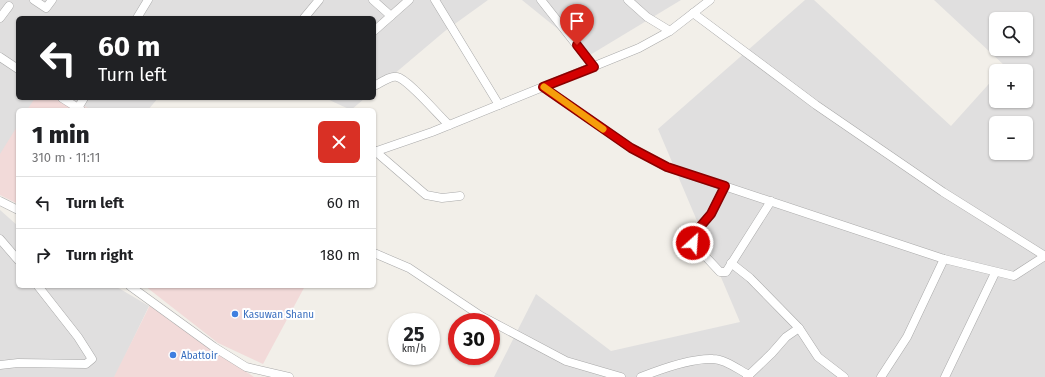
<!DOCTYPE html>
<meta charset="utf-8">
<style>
:root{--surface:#fff;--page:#f6f6f6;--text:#202124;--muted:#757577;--line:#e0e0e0}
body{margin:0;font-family:"Fira Sans",sans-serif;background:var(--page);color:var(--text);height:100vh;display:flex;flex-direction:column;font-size:15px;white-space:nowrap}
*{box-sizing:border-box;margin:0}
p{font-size:13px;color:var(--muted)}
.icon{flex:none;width:22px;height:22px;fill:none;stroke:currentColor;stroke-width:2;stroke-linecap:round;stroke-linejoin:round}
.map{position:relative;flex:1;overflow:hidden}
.side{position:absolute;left:16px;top:108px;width:360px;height:180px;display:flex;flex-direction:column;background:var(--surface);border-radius:6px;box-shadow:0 1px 3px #0004}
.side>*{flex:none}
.top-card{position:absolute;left:16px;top:16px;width:360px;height:84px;border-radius:6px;box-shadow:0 1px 3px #0004;background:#202124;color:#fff;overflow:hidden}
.tools{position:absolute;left:989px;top:12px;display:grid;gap:8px}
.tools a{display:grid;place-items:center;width:44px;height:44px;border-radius:6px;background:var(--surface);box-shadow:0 1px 3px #0004;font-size:20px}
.speed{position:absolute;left:388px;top:313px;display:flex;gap:8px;font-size:20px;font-weight:700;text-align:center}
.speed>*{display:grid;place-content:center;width:52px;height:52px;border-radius:50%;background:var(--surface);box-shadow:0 1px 3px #0004;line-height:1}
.speed small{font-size:10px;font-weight:400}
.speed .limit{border:6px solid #d22;background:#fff;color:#111}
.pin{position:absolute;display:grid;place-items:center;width:34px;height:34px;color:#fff;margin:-41px -17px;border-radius:50% 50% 50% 0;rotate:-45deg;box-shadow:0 0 4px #0007}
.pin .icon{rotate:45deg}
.me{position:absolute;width:44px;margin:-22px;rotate:26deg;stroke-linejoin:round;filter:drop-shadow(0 0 3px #0008)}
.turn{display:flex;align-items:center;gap:14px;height:84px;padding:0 16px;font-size:18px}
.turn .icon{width:52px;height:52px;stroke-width:2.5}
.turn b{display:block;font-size:28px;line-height:34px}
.round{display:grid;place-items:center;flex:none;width:42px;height:42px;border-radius:6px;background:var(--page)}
.head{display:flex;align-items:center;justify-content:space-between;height:68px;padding:0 16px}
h1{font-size:24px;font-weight:800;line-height:30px}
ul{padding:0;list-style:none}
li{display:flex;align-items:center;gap:12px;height:52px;padding:0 16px;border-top:1px solid var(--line)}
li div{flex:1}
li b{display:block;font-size:15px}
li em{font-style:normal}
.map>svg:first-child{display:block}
</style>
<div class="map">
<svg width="1045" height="377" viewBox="0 0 1045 377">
<rect width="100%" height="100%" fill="#f2efe9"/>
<g fill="#e0dfdf" fill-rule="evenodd">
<polygon points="0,0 488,0 445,31 374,91 374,18 18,18 18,98 158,98 148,110 18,110 18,167 0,156"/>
<polygon points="522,0 681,0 590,55"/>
<path d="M805,0h9l137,126 45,-50v25h30v-30h-26l5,-5 -71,-66h111v377h-551l42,-83 75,57 129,-29 -82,-193zM996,19h30v30h-30zM996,123h30v30h-30z"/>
<polygon points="325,98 365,98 351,110"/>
<polygon points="0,210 18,226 18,286 115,286 149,306 115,377 0,377"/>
</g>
<g fill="#f2dad9">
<polygon points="35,98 68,98 92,110 27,110"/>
<polygon points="18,125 18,204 0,195 0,154"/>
<polygon points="145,286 305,286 263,364 218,343"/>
<polygon points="150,305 169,320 254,377 114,377"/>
</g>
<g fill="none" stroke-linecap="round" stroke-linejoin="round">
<g stroke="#a9a9a9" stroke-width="9">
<g id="minor">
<polyline points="34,0 46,8 52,0"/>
<polyline points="373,0 391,16"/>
<polyline points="435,0 499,105"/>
<polyline points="541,0 594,67"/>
<polyline points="628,0 647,17 670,31"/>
<polyline points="693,13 816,105 943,192 1045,256"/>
<polyline points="0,18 9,6"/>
<polyline points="137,18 148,0"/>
<polyline points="304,18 319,0"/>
<polyline points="374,31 409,0"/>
<polyline points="0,57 18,69"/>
<path d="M374,86c5,-2 17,-11 23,-9 11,2 42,39 52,48"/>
<polyline points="543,87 631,148 667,167 944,259 1014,276 1045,256"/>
<polyline points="62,98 81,110"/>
<polyline points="78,108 84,98"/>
<polyline points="375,151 426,195 442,198 460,196"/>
<polyline points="374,152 432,132 639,48 670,31 710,0"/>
<polyline points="725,186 711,214 693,235 693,243 720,272 726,272 771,201"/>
<polyline points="0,201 18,210"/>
<polyline points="0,239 18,260"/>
<polyline points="374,253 409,268 481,316 566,361 621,377"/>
<polyline points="731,263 750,278 799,328 818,357 844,377"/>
<polyline points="130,286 214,347 246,367 289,377"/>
<polyline points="0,365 18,363 86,364 92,359 78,337 38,286"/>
<path d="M641,377c20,-8 50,-19 72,-18 12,0 26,11 36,16"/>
<polyline points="747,377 772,353 786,337 799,328"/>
<polyline points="881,377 907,337 944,259"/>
<polyline points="945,377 995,273"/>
</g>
</g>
<use href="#minor" stroke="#fff" stroke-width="8"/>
</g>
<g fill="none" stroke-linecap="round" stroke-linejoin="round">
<g stroke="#8a0000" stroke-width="10">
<polyline id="route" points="577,45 594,67 543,87 631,148 667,167 725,186 711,214 693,235 693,243"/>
</g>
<use href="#route" stroke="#d40000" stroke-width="7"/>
<polyline stroke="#f59e0b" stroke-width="7" points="544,87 603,129"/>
</g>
<g fill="#3f7fe0" stroke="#fff" stroke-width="1.5">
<circle cx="235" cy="314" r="4"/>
<circle cx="173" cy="355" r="4"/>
</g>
<g text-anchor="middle" stroke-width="4" stroke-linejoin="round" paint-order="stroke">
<g font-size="10" fill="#366cbe" stroke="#fff" text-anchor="start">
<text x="243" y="318">Kasuwan Shanu</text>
<text x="181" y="359">Abattoir</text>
</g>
</g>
</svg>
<div class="tools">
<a><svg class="icon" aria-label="search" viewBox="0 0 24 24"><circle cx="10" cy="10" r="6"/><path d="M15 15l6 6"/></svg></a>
<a>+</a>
<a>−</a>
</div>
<div class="speed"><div>25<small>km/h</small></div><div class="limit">30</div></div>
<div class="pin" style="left:577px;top:45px;background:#d93025"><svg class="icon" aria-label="arrive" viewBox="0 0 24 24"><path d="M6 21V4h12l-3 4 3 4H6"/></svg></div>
<svg class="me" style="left:693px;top:243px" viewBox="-20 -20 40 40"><circle r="17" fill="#d40000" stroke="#fff" stroke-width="3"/><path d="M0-11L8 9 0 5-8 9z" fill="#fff"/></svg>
<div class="top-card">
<div class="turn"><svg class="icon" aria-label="left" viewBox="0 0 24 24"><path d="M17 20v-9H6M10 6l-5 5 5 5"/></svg><div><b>60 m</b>Turn left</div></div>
</div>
<section class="side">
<div class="head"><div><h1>1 min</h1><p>310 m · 11:11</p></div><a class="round" style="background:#d93025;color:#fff"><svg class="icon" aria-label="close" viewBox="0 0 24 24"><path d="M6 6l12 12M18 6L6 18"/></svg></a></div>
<ul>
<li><svg class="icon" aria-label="left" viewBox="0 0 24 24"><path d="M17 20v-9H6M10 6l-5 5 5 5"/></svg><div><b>Turn left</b></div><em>60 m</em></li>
<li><svg class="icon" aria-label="right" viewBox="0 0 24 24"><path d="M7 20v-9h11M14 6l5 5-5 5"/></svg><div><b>Turn right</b></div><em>180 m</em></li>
</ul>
</section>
</div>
